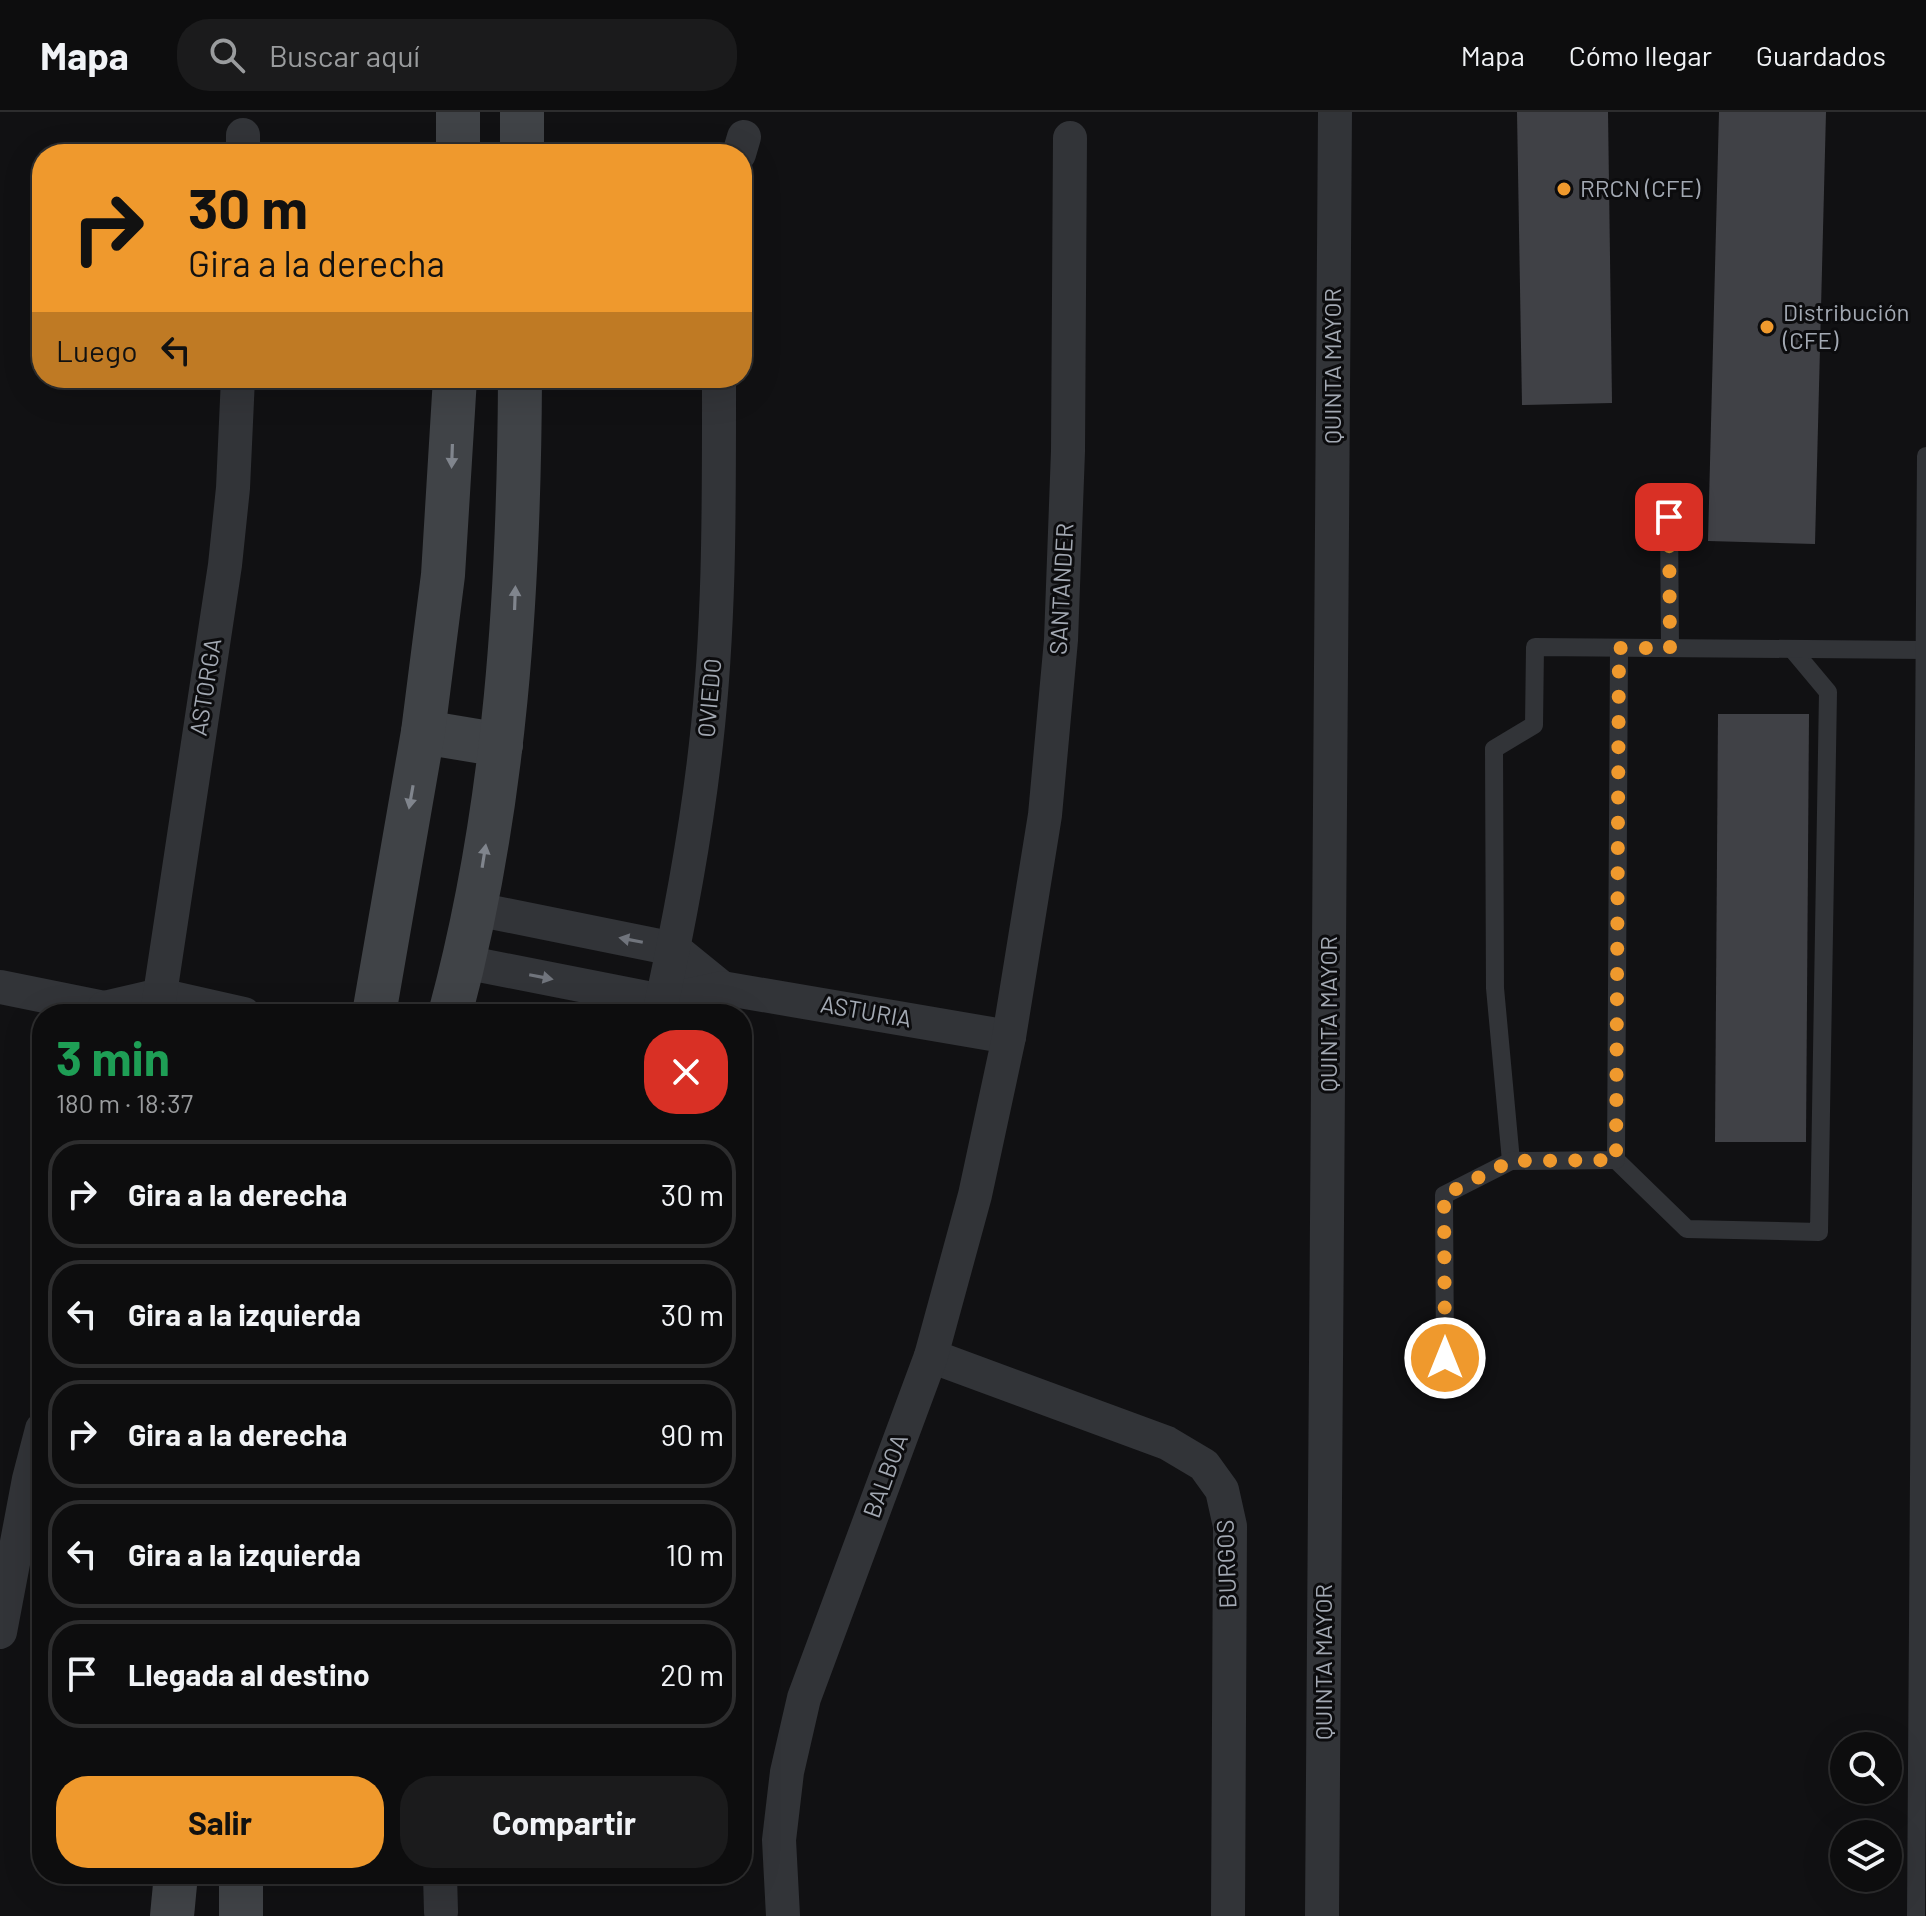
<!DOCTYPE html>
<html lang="es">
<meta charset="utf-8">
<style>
:root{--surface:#0d0d0e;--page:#1b1b1c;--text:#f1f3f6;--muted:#9a9c9e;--line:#2d2d2e;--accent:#ef992d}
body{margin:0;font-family:Barlow,sans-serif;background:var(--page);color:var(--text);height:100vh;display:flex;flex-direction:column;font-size:30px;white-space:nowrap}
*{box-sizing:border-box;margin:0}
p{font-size:26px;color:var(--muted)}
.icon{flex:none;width:44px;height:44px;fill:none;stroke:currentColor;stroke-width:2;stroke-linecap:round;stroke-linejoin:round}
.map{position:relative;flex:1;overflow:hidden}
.sheet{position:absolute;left:32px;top:892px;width:720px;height:880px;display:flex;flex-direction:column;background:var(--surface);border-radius:32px;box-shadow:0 8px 32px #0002,0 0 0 2px var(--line)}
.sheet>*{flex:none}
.top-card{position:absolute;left:32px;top:32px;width:720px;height:244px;border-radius:32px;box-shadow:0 8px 32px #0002,0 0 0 2px var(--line);background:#ef992d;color:#111;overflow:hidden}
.tools{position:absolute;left:1830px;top:1620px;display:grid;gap:16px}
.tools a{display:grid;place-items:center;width:72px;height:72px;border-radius:50%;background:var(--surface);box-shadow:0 8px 32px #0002,0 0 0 2px var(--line);font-size:40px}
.pin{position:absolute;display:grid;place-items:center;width:68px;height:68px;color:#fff;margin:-34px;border-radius:16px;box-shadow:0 4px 12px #0006}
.me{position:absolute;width:88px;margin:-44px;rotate:0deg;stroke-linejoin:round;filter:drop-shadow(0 0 6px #0008)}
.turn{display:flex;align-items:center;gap:28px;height:168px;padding:0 24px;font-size:36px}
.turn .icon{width:104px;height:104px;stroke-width:2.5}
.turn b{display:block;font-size:56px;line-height:68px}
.then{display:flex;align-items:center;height:76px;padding:0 24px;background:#0003;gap:16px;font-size:30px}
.round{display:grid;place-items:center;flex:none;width:84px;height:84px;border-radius:32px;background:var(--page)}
.headline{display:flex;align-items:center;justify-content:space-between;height:136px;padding:0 24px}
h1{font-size:48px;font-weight:700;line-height:60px;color:#1e9e55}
.primary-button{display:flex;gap:16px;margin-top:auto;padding:16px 24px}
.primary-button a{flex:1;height:92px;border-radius:32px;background:var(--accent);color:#111;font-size:32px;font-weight:700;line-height:92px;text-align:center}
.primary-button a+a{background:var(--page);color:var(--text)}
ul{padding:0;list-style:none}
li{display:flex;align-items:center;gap:24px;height:108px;margin:0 16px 12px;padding:0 8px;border:4px solid var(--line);border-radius:32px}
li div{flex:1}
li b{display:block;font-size:30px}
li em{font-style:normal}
header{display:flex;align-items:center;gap:48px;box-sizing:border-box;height:112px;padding:0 40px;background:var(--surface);border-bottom:2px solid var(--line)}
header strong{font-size:38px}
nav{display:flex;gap:44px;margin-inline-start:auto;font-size:28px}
.search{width:560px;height:72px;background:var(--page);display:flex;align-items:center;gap:20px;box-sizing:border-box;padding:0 28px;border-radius:32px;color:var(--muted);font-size:30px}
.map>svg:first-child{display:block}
</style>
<header>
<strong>Mapa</strong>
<div class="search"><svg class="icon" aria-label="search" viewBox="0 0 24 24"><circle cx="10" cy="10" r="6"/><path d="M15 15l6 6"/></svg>Buscar aquí</div>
<nav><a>Mapa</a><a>Cómo llegar</a><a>Guardados</a></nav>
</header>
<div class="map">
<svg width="1926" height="1804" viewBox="0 0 1926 1804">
<rect width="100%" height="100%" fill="#111113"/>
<g fill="#404146">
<polygon points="1517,0 1608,0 1612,291 1522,293"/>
<polygon points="1719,0 1826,0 1815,432 1708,429"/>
<polygon points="1718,602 1809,602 1806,1030 1715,1030"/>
</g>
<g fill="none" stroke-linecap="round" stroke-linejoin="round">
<g stroke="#323438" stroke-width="18">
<polyline points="1669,405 1670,536"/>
<polyline points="1616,1048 1687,1117 1819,1120 1828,580 1792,537"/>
<polyline points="1511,1049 1495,876 1494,637 1534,613 1535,535 1925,538"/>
<polyline points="1445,1246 1444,1083 1511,1049 1616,1048 1619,536"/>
<polyline points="1916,1804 1926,344"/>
</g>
<g stroke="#323438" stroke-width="34">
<polyline points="243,42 243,23"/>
<polyline points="739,42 744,25"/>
<polyline points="476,797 674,837 722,876"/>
<polyline points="464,850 662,889 722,876 1009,925"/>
<polyline points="0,875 104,896 113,902"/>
<polyline points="104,896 160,883 244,902"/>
<polyline points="157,902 225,453 233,376 238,266"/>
<path d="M659,902c20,-89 37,-180 47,-270 14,-122 13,-244 13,-366"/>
<polyline points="931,1244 1167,1331 1204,1353 1222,1378 1230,1414 1228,1804"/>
<polyline points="0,1520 29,1367 42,1317"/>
<polyline points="440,1762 441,1800"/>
<polyline points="783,1804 779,1728 787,1660 804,1586 931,1244 975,1083 1009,925 1045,703 1061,528 1068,339 1070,26"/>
<polyline points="1322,1804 1335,0"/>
</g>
<g stroke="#404347" stroke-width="44">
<polyline points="458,42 458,0"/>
<polyline points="522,42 522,0"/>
<polyline points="423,620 501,633"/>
<polyline points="374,902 423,620 443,463 455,266"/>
<path d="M450,902c56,-207 69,-422 70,-636"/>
<polyline points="241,1762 241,1804"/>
<polyline points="172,1804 176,1762"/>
</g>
</g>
<defs><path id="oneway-solid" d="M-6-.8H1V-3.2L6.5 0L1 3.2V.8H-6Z" transform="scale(2)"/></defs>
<g fill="#80858d">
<use href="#oneway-solid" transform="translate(452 344) rotate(92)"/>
<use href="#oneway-solid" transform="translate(515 486) rotate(-88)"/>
<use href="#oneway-solid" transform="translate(411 685) rotate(100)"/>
<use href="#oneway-solid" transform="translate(484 744) rotate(-81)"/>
</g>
<g fill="#70747c">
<use href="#oneway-solid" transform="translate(631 828) rotate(-169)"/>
<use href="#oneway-solid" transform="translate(541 865) rotate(11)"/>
</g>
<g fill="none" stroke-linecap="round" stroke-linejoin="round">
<polyline stroke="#ef992d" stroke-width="14" stroke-dasharray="0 25.2" points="1445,1246 1444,1083 1511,1049 1616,1048 1619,536 1670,536 1669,405"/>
</g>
<g fill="#ef992d" stroke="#0c0c0e" stroke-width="3">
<circle cx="1564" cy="77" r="8"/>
<circle cx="1767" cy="215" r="8"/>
</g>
<g text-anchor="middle" stroke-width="6" stroke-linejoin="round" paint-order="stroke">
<g font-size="24" fill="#a3a9b3" stroke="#0c0c0e" text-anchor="start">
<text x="1580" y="85">RRCN (CFE)</text>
<text x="1783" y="209">Distribución<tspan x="1783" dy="28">(CFE)</tspan></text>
</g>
<g font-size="24" fill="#a3a9b3" stroke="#0c0c0e">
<text transform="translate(1333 254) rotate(-90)" y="8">QUINTA MAYOR</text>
<text transform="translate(1062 477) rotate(-87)" y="8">SANTANDER</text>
<text transform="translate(206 575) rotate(-81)" y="8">ASTORGA</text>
<text transform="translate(710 586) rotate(-85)" y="8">OVIEDO</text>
<text transform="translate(866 900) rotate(10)" y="8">ASTURIA</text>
<text transform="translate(1329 902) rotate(-90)" y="8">QUINTA MAYOR</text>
<text transform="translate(886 1364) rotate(-70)" y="8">BALBOA</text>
<text transform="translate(1227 1452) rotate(-92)" y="8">BURGOS</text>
<text transform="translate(1324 1550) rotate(-90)" y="8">QUINTA MAYOR</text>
</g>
</g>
</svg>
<div class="tools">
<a><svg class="icon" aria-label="search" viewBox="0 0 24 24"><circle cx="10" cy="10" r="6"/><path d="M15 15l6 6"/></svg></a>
<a><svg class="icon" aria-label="layers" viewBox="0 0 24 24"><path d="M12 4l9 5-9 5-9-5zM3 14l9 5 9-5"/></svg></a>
</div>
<div class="pin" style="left:1669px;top:405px;background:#d93025"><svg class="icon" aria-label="arrive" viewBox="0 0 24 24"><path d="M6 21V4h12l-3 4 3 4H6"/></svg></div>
<svg class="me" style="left:1445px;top:1246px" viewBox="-20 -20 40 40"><circle r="17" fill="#ef992d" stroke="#fff" stroke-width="3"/><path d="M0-11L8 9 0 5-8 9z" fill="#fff"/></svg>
<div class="top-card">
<div class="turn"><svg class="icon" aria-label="right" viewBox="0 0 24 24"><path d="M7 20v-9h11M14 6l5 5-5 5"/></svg><div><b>30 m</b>Gira a la derecha</div></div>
<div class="then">Luego<svg class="icon" aria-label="left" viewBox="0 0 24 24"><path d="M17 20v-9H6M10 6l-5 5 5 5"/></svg></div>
</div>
<section class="sheet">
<div class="headline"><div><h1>3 min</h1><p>180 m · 18:37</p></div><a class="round" style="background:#d93025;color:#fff"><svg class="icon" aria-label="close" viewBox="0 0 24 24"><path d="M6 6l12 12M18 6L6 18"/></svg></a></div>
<ul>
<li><svg class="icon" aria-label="right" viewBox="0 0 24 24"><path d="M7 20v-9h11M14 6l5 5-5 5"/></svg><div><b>Gira a la derecha</b></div><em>30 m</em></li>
<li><svg class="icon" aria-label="left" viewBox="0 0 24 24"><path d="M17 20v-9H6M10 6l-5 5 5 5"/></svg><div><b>Gira a la izquierda</b></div><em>30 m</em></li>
<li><svg class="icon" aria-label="right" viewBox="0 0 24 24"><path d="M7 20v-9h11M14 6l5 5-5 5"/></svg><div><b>Gira a la derecha</b></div><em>90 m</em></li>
<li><svg class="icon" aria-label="left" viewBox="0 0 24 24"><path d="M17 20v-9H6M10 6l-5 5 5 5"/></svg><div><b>Gira a la izquierda</b></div><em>10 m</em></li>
<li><svg class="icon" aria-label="arrive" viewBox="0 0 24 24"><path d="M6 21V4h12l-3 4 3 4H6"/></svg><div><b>Llegada al destino</b></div><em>20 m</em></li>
</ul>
<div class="primary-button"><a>Salir</a><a>Compartir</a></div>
</section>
</div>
